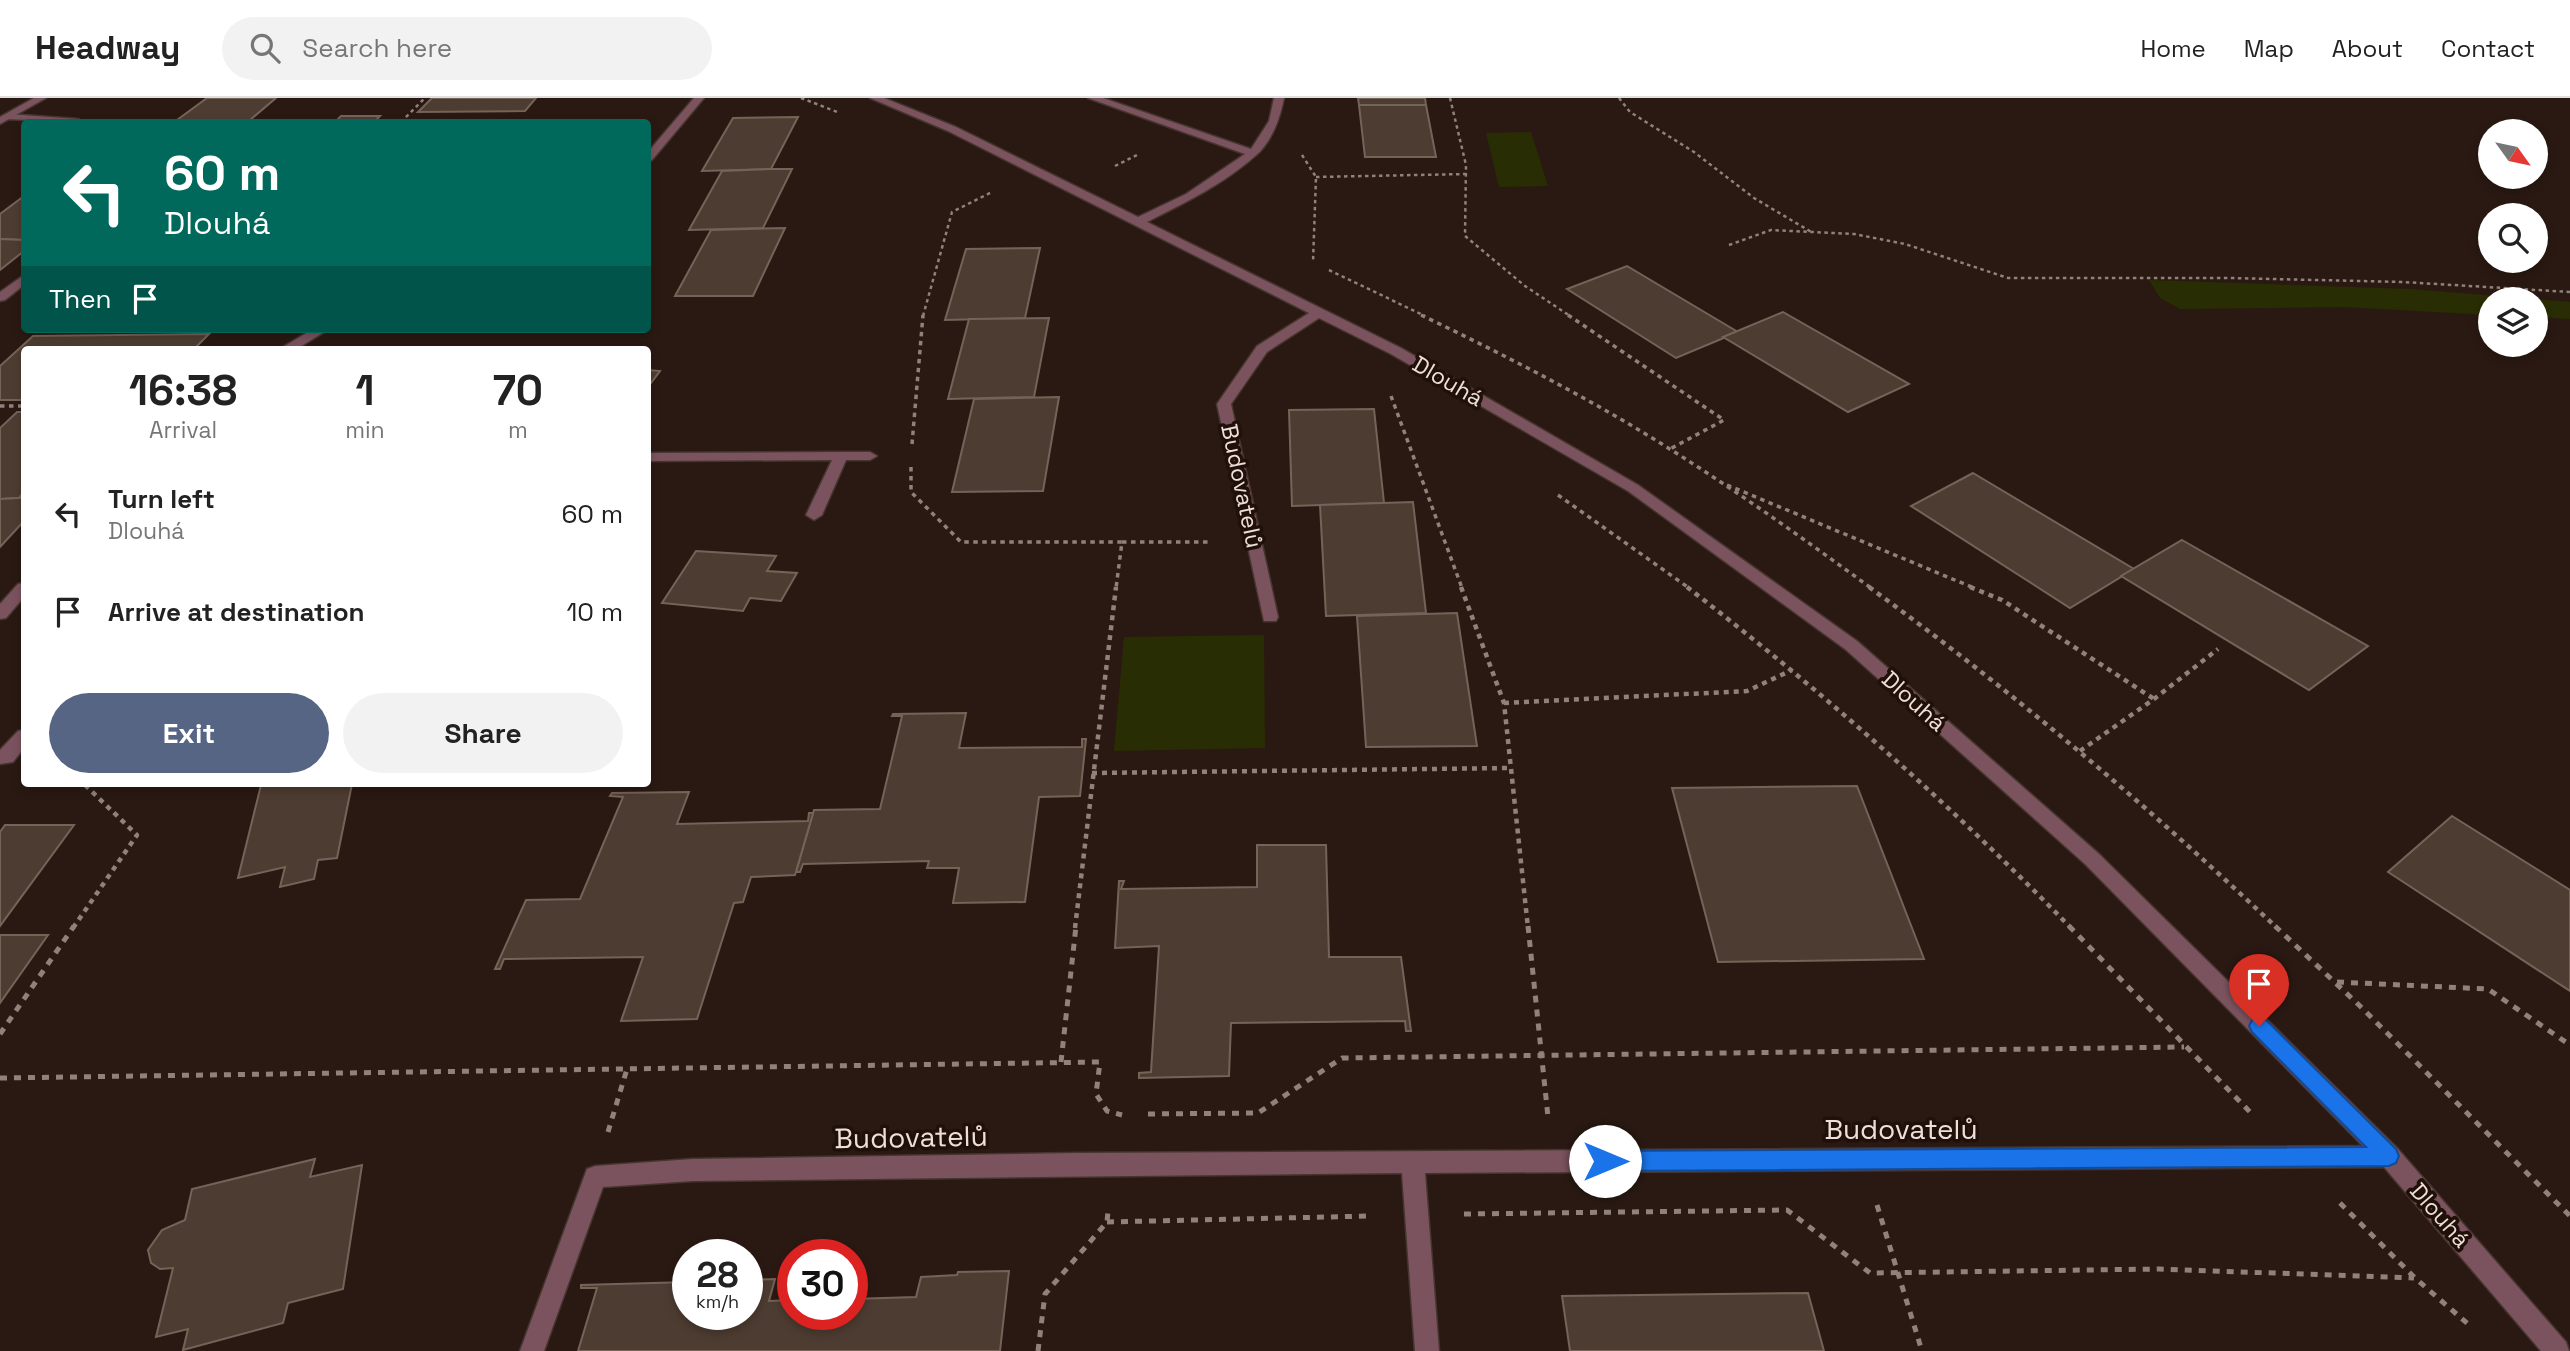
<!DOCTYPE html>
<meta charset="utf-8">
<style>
:root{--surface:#fff;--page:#f2f2f2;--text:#222;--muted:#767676;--line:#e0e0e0;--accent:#576585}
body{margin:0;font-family:"Space Grotesk",sans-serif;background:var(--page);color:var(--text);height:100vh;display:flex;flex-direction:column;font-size:26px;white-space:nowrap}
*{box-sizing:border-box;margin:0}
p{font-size:23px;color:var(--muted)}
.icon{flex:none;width:38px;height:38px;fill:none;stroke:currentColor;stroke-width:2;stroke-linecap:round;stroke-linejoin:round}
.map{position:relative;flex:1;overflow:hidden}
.drawer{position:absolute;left:21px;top:248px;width:630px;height:441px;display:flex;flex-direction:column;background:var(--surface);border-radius:7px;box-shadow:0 4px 10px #0003}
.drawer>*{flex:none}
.guide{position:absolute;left:21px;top:21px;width:630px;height:214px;border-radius:7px;box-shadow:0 4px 10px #0003;background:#00695c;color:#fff;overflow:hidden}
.needle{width:46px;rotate:123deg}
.controls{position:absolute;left:2478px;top:21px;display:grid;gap:14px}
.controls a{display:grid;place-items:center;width:70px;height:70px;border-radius:50%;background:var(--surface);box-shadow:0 4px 10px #0003;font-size:35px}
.speed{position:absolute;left:672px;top:1141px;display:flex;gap:14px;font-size:35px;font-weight:700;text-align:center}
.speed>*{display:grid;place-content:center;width:91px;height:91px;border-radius:50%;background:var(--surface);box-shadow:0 4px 10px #0003;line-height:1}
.speed small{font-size:18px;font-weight:400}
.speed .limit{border:10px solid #d22;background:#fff;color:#111}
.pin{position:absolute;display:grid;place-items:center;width:60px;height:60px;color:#fff;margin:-72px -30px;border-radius:50% 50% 50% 0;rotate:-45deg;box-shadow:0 0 7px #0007}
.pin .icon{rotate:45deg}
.me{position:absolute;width:77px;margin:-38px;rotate:90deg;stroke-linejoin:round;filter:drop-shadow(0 0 5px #0008)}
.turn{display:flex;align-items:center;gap:24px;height:147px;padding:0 28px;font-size:32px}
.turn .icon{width:91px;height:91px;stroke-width:2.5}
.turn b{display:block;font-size:49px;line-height:60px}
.then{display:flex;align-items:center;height:66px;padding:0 28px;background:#0003;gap:14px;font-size:26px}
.eta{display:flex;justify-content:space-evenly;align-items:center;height:119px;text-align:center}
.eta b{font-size:42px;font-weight:800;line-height:49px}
.button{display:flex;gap:14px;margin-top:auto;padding:14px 28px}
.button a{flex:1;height:80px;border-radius:42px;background:var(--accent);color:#fff;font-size:28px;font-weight:800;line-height:80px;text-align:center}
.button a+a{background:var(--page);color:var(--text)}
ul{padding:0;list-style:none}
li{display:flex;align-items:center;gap:21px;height:98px;padding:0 28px}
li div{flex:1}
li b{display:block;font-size:26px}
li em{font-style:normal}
header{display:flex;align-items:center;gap:42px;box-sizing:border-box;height:98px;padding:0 35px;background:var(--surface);border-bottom:2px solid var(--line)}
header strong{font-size:33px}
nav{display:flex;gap:38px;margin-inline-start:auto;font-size:24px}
.search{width:490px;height:63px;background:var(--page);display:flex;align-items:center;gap:18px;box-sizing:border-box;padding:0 24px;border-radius:38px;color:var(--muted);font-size:26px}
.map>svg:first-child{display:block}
</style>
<header>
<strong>Headway</strong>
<div class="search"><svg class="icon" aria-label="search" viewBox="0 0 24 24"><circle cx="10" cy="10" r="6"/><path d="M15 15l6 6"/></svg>Search here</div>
<nav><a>Home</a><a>Map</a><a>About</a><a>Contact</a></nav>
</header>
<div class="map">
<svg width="2570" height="1253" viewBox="0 0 2570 1253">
<rect width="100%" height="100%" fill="#2a1912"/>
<g fill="#292d03">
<polygon points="1531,34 1548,88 1499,89 1486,35"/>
<polygon points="2149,182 2411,191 2570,204 2570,221 2536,219 2536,201 2490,201 2490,217 2345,209 2180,211 2160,200"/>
<polygon points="1264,537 1265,650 1114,653 1124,539"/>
</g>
<g fill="#4d3c31" stroke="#766358" stroke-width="2">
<polygon points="207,0 276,0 250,22 177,22"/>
<polygon points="432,0 536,0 525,13 418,14"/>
<polygon points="1358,0 1425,0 1426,7 1359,7"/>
<polygon points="1359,7 1426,7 1436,59 1365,59"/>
<polygon points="341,18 380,18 374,24 335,24"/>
<polygon points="798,19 771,71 702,73 733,20"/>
<polygon points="771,71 792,71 763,130 689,132 722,73"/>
<polygon points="24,98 24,142 0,141 0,116"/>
<polygon points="785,130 753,198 675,198 711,132"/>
<polygon points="0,141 24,142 24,153 0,172"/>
<polygon points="1040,150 1025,220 945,222 966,151"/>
<polygon points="1627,168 1738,234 1676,260 1567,191"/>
<polygon points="1783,214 1909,286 1848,314 1723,239"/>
<polygon points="1049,220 1034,299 948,301 969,221"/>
<polygon points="209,236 193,252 24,252 24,302 0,302 0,268 33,238"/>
<polygon points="648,272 660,273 648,289"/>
<polygon points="1059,299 1043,393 952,394 974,301"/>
<polygon points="1374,311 1384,405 1292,408 1289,312"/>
<polygon points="17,314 24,314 24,394 19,400 0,401 0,330"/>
<polygon points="1973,375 2134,471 2070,510 1911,408"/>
<polygon points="19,400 24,400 24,423 0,449 0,401"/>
<polygon points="1413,404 1426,515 1326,518 1320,407"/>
<polygon points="2182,442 2368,548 2309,592 2121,478"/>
<polygon points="696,453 776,458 767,473 797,475 781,503 750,500 743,513 662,505"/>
<polygon points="1457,515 1477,648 1366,649 1357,518"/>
<polygon points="966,615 959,650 1082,649 1082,641 1086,641 1080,698 1039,699 1025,804 953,805 959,770 927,770 929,763 803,766 800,774 796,774 814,712 880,711 902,618 892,618 893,616"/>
<polygon points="267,686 352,686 337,760 318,762 314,781 280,789 285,769 238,780 261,687"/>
<polygon points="1857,688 1924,861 1718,864 1672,690"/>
<polygon points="689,694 677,726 808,723 809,715 813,715 795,777 751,779 743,804 734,805 697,921 621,923 643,859 504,861 500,871 495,871 526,802 580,801 623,699 610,698 612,695"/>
<polygon points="2452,718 2570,792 2570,893 2388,774"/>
<polygon points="5,727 74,727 0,828 0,734"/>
<polygon points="1257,747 1326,747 1329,859 1401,859 1411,933 1406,933 1405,923 1231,925 1229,978 1139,980 1139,975 1151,974 1159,848 1115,850 1119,783 1124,783 1121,791 1257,789"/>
<polygon points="0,837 48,837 0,905"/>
<polygon points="315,1061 310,1079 362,1067 343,1191 288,1205 283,1225 183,1252 188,1231 156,1239 173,1170 160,1171 151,1165 148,1152 162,1132 185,1122 192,1091"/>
<polygon points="1009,1173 1000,1253 578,1253 597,1190 581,1190 581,1187 688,1184 688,1216 747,1216 747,1182 775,1181 769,1203 793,1202 793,1216 852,1216 852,1201 916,1199 921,1179 957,1177 958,1174"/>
<polygon points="1808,1195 1824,1253 1570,1253 1562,1198"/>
</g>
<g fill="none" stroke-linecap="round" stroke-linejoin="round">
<g stroke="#45352e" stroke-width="3">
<g id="lane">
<polygon points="8,16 78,21 83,24 4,21 3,19"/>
<polygon points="24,177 24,187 5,202 0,203 0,194"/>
<polygon points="840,354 870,354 877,358 870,362 846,362 822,417 814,422 806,417 832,362 648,363 648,355"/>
<polygon points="24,632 24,650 13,664 0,666 0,652 18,633"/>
</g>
</g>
<g stroke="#45352e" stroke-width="3">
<g id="street">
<polygon points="34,0 46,0 0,26 0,19"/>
<polygon points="694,0 704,0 652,62 648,63 648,54"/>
<path d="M870,0h14l72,29 182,90 48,-23 59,-40 -157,-56h15l148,51 18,-28 5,-23h10c-4,20 -12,44 -29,58 -31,28 -71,47 -108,66l254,126 237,137 219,156 242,213 298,294 169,194 3,9h-28l-157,-184 -959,6 14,178h-24l-13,-178 -709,8 -90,6 -59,164h-24l64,-174 3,-8 8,-3 98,-7 384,-6 1286,-7 -278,-282 -240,-215 -217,-158 -237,-137 -72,-36 -52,34 -36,52 47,213 -2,4h-12l-47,-217 40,-58 52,-33 -361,-182z"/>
<polygon points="313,231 329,231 295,252 278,252"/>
<polygon points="24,485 24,499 6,520 0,521 0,506 18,486"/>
</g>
</g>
<g stroke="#90817b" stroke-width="2.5" stroke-dasharray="3.5 3.5" stroke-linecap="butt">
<polyline points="801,0 840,15"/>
<polyline points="1450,0 1466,67 1465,138 1525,188 1570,218"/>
<polyline points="1619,0 1630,14 1694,54 1754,100 1813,135"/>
<polyline points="401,24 425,0"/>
<polyline points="1302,57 1316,79 1313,164"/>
<polyline points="1115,68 1139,56"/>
<polyline points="1316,79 1467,76"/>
<polyline points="1729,147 1771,132 1854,136 1905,146 2008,180 2230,180 2403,184 2570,194"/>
<polyline points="1329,172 1425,218"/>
<polyline points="923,218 952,114 992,94"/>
</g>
<g stroke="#90817b" stroke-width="3.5" stroke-dasharray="4.5 4.5" stroke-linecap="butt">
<path d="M1421,217c71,34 140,69 208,109 84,50 164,107 242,164"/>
<polyline points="1568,217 1724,322 1670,351"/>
<polyline points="1391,298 1462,490"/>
<polyline points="0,308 24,308"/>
<polyline points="912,346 923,217"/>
<polyline points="911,369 911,394 961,444 1122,444 1116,490"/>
<polyline points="1727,387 1974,490"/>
<polyline points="1558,397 1689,490"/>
<polyline points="1122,444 1212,444"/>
</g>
<g stroke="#90817b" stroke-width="4.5" stroke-dasharray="5 5" stroke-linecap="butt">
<polyline points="1461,489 1504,605 1528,830"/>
<path d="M1687,489c136,105 264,218 384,341"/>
<path d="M1869,489c143,104 279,219 408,341"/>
<polyline points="1970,489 2002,502 2154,601"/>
<polyline points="1504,605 1747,593 1792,572"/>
<polyline points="2080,653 2154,601 2218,551"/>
<polyline points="1092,675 1511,670"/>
<polyline points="73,830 137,737 84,686"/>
<polyline points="1075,830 1116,489"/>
</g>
<g stroke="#90817b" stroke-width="5" stroke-dasharray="7 7" stroke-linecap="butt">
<polyline points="1528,828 1548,1019"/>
<polyline points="2069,828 2250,1014"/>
<polyline points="2275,828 2361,909 2570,1118"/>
<polyline points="2337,884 2488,891 2570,947"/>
<polyline points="0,936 74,828"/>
<polyline points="1061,964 1076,828"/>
<polyline points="0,980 1100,964 1096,996 1107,1013 1122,1017"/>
<polyline points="1148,1016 1258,1015 1342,960 2184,949"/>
<polyline points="608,1034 627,971"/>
<polyline points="2340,1105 2415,1180 2468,1226"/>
<polyline points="1877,1107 1922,1253"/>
<polyline points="1464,1116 1787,1112 1870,1175 2159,1171 2414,1180"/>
<polyline points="1107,1124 1371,1118"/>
<polyline points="1038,1253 1045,1196 1107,1124 1108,1113"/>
</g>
<use href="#lane" fill="#7b535e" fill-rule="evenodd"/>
<use href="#street" fill="#7b535e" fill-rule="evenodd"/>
</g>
<polygon fill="#1a73e8" stroke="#114b97" stroke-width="2" points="2259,920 2266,922 2396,1051 2399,1058 2396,1065 2389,1068 1605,1073 1597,1070 1594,1063 1597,1056 1605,1053 2366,1049 2252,934 2249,928 2252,922"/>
<g text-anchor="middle" stroke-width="7" stroke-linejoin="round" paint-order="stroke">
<g font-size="23" fill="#ede0db" stroke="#201009">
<text transform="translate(1448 283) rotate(30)" y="8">Dlouhá</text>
<text transform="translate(1242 388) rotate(78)" y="8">Budovatelů</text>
<text transform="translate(1914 603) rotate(42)" y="8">Dlouhá</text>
<text transform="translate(2440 1117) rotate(49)" y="8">Dlouhá</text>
</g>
<g font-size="28" fill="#ede0db" stroke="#201009">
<text x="1901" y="1041">Budovatelů</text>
<text transform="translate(911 1039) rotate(-1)" y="10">Budovatelů</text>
</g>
</g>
</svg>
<div class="controls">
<a><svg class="needle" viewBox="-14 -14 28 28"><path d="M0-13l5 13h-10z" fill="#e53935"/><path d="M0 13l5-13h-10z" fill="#767676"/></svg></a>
<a><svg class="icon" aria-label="search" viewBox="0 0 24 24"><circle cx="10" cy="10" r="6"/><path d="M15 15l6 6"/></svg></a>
<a><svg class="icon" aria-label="layers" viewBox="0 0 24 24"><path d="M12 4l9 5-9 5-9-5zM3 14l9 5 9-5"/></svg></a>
</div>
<div class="speed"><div>28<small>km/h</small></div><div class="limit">30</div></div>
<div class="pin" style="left:2259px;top:928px;background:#d93025"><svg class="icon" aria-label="arrive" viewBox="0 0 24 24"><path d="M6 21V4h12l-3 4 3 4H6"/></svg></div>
<svg class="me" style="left:1605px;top:1063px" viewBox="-20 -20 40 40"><circle r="19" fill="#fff"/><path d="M0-13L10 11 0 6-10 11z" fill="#1a73e8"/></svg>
<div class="guide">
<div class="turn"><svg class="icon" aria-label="left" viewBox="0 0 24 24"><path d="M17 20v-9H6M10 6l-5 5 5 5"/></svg><div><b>60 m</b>Dlouhá</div></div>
<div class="then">Then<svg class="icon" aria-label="arrive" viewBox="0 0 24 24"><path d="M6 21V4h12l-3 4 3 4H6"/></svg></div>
</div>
<section class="drawer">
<div class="eta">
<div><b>16:38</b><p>Arrival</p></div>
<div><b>1</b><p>min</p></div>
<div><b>70</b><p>m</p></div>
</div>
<ul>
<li><svg class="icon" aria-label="left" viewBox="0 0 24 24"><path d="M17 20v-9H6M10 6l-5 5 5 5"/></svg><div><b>Turn left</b><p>Dlouhá</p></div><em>60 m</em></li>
<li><svg class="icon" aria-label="arrive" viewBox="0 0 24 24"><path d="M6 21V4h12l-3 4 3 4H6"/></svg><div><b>Arrive at destination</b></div><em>10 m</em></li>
</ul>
<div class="button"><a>Exit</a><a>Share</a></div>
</section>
</div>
